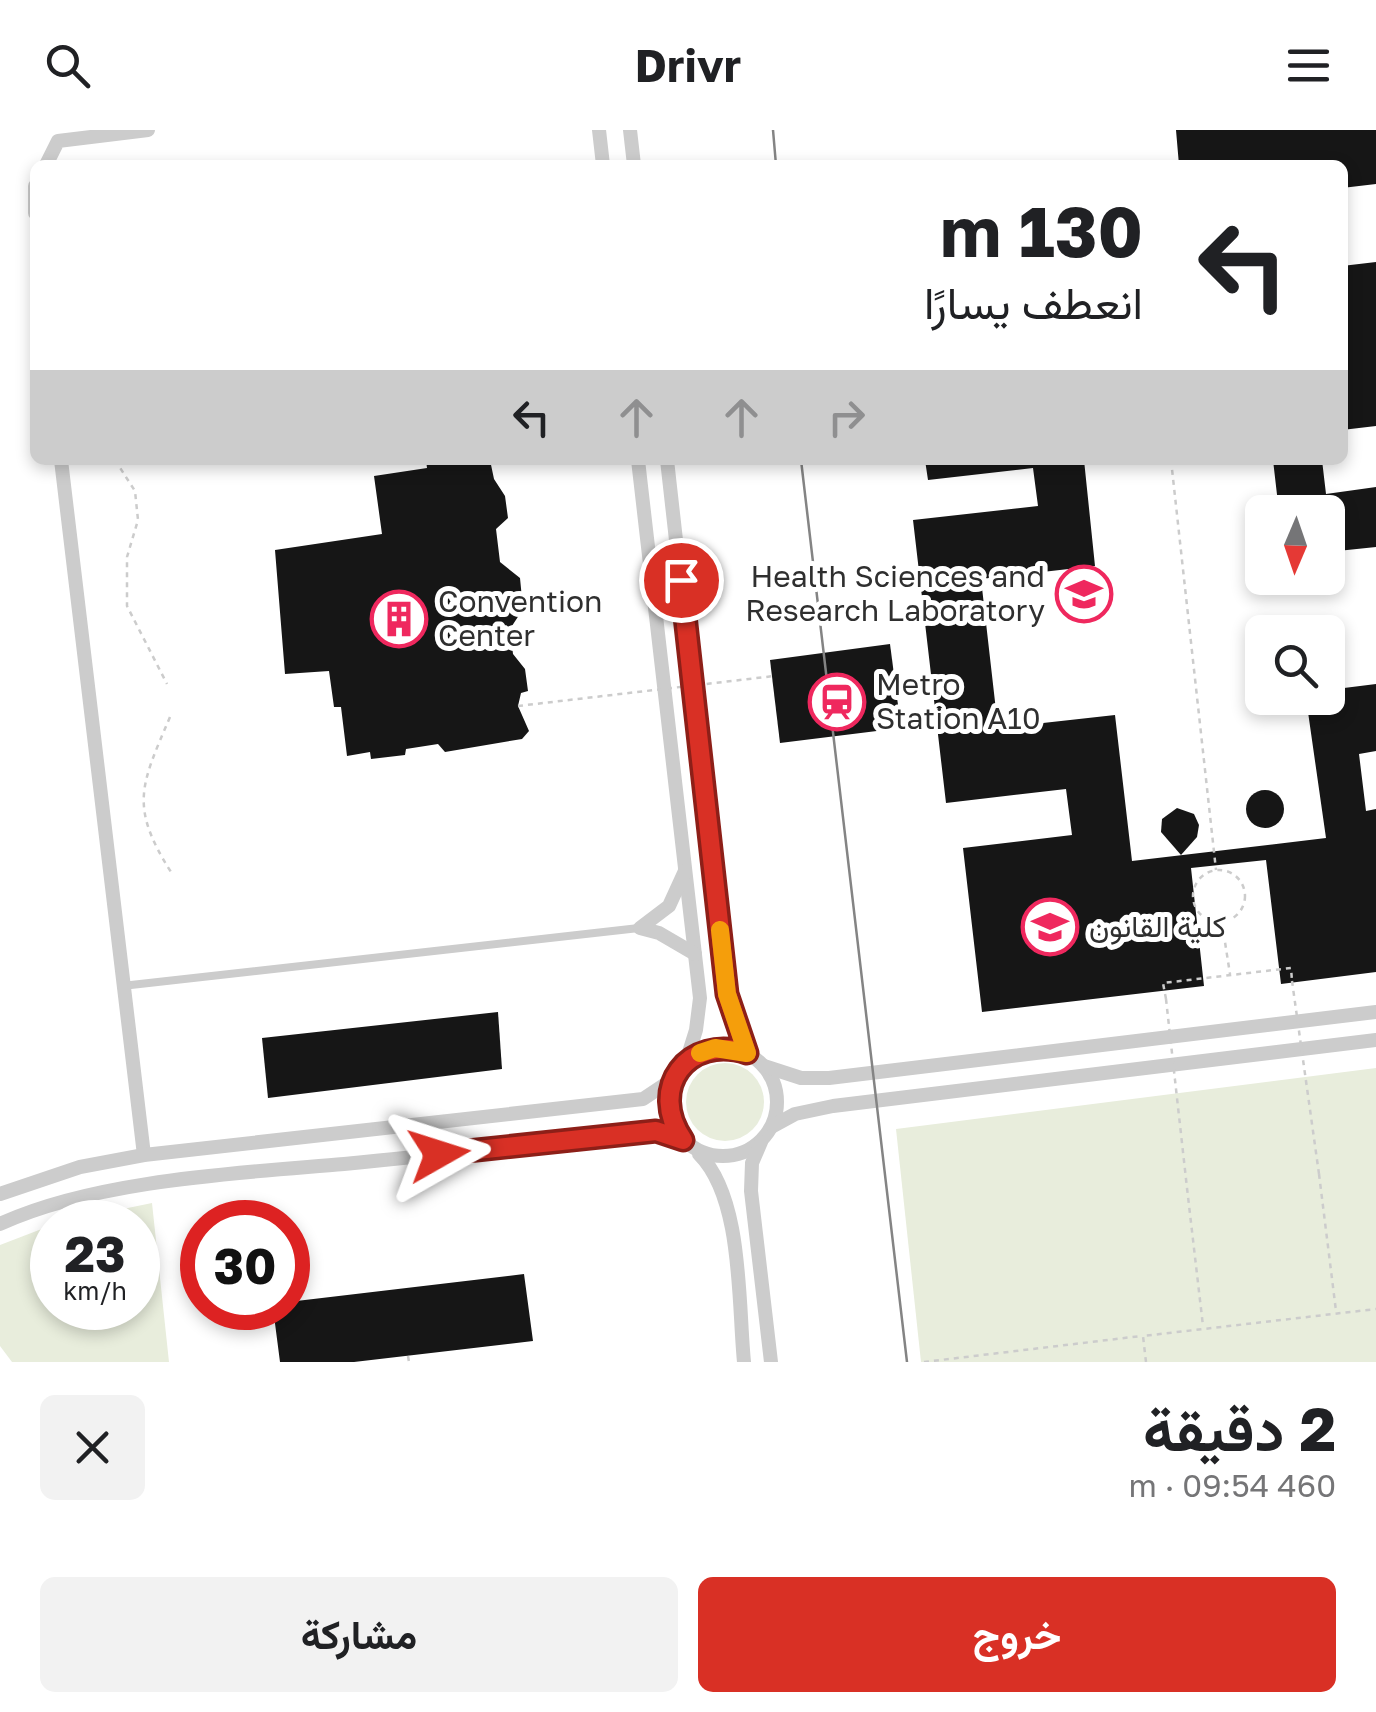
<!DOCTYPE html>
<html lang="ar">
<meta charset="utf-8">
<style>
:root{--surface:#fff;--page:#f2f2f2;--text:#202124;--muted:#757577;--accent:#d93025}
body{margin:0;font-family:"Golos Text",Vazirmatn,sans-serif;background:var(--page);color:var(--text);direction:rtl;height:100vh;display:flex;flex-direction:column;font-size:38px;white-space:nowrap}
*{box-sizing:border-box;margin:0}
p{font-size:32px;color:var(--muted)}
.icon{flex:none;width:55px;height:55px;fill:none;stroke:currentColor;stroke-width:2;stroke-linecap:round;stroke-linejoin:round}
.map{position:relative;height:1232px;overflow:hidden;direction:ltr}
.sheet{display:flex;flex-direction:column;background:var(--surface);flex:1}
.sheet>*{flex:none}
.hud{position:absolute;left:30px;top:30px;width:1318px;height:305px;border-radius:15px;box-shadow:0 5px 15px #0003;direction:rtl;background:#fff;color:var(--text);overflow:hidden}
.needle{width:65px;rotate:182deg}
.controls{position:absolute;left:1245px;top:365px;display:grid;gap:20px}
.controls a{display:grid;place-items:center;width:100px;height:100px;border-radius:15px;background:var(--surface);box-shadow:0 5px 15px #0003;font-size:50px}
.speed{position:absolute;left:30px;top:1070px;display:flex;gap:20px;font-size:50px;font-weight:700;text-align:center}
.speed>*{display:grid;place-content:center;width:130px;height:130px;border-radius:50%;background:var(--surface);box-shadow:0 5px 15px #0003;line-height:1}
.speed small{font-size:25px;font-weight:400}
.speed .limit{border:15px solid #d22;background:#fff;color:#111}
.pin{position:absolute;display:grid;place-items:center;width:85px;height:85px;color:#fff;margin:-42px;border:5px solid #fff;border-radius:50%;box-shadow:0 2px 10px #0007}
.me{position:absolute;width:110px;margin:-55px;rotate:84deg;stroke-linejoin:round;filter:drop-shadow(0 0 8px #0008)}
.turn{display:flex;align-items:center;gap:35px;height:210px;padding:0 40px;font-size:45px}
.turn .icon{width:130px;height:130px;stroke-width:2.5}
.turn b{display:block;font-size:70px;line-height:85px}
.lanes{display:flex;align-items:center;height:95px;padding:0 40px;background:#0003;justify-content:center;gap:50px;direction:ltr}
.lanes .off{opacity:.35}
.round{display:grid;place-items:center;flex:none;width:105px;height:105px;border-radius:15px;background:var(--page)}
.overview{display:flex;align-items:center;justify-content:space-between;height:170px;padding:0 40px}
h1{font-size:60px;font-weight:700;line-height:75px}
.action{display:flex;gap:20px;margin-top:auto;padding:20px 40px}
.action a{flex:1;height:115px;border-radius:15px;background:var(--accent);color:#fff;font-size:40px;font-weight:700;line-height:115px;text-align:center}
.action a+a{background:var(--page);color:var(--text)}
header{display:flex;justify-content:space-between;align-items:center;height:130px;padding:0 40px;background:var(--surface);font-size:45px;font-weight:700}
.map>svg:first-child{display:block}
</style>
<header><svg class="icon" aria-label="menu" viewBox="0 0 24 24"><path d="M4 6h16M4 12h16M4 18h16"/></svg>Drivr<svg class="icon" aria-label="search" viewBox="0 0 24 24"><circle cx="10" cy="10" r="6"/><path d="M15 15l6 6"/></svg></header>
<div class="map">
<svg width="1376" height="1232" viewBox="0 0 1376 1232">
<rect width="100%" height="100%" fill="#fff"/>
<g fill="#e8eddc">
<circle cx="725" cy="972" r="39"/>
<polygon points="1376,938 1376,1232 921,1232 896,999"/>
<polygon points="152,1073 169,1232 12,1232 0,1216 0,1115 52,1095 52,1178 138,1178 138,1092 60,1092"/>
</g>
<g fill="#161616">
<polygon points="1176,0 1376,0 1376,54 1342,58 1342,35 1179,35"/>
<polygon points="1376,132 1376,296 1342,300 1342,136"/>
<polygon points="426,330 490,330 494,349 505,366 508,388 496,399 500,432 520,448 523,479 510,499 513,524 525,539 528,561 521,563 518,576 529,601 522,609 445,622 438,614 406,619 405,625 371,629 370,622 347,626 341,577 334,577 329,541 285,544 275,420 382,404 374,346 427,338"/>
<polygon points="925,330 1084,330 1095,436 981,449 998,598 1115,585 1132,731 1326,708 1306,568 1328,568 1328,560 1376,554 1376,621 1359,624 1366,681 1376,679 1376,842 1281,854 1266,730 1191,738 1204,856 982,882 963,718 1072,705 1066,659 946,673 913,390 1038,376 1033,338 928,350"/>
<polygon points="1273,330 1322,330 1326,364 1376,357 1376,417 1328,422 1328,382 1279,382"/>
<polygon points="890,514 901,598 780,613 770,530"/>
<circle cx="1265" cy="679" r="19"/>
<polygon points="1177,678 1194,684 1199,695 1197,707 1181,725 1161,702 1162,689"/>
<polygon points="498,882 502,939 268,968 262,908"/>
<polygon points="524,1144 533,1211 354,1232 280,1232 273,1178 288,1178 288,1172"/>
</g>
<g fill="none" stroke-linecap="round" stroke-linejoin="round">
<g stroke="#ccc" stroke-width="2.5" stroke-dasharray="5 5" stroke-linecap="butt">
<polyline points="115,330 135,361 138,390 127,427 127,476 167,554"/>
<polyline points="1171,330 1216,740"/>
<path d="M170,587c-29,68 -41,89 1,155"/>
<circle cx="1219" cy="766" r="26"/>
<polyline points="1222,793 1230,844"/>
<polyline points="1166,869 1163,853 1291,838 1292,851"/>
<polyline points="1319,1044 1336,1181"/>
<polyline points="1187,1058 1203,1196"/>
<polyline points="408,1226 409,1232"/>
<polyline points="924,1232 1141,1206"/>
<polyline points="1146,1232 1143,1206 1376,1179"/>
</g>
<polyline stroke="#ccc" stroke-width="8" points="122,856 639,798"/>
<g stroke="#ccc" stroke-width="14">
<polyline points="599,0 603,35"/>
<polyline points="630,0 634,35"/>
<polyline points="46,35 58,11 148,0"/>
<polyline points="35,56 35,83"/>
<polyline points="61,330 144,1025"/>
<polyline points="638,330 700,868 696,900 686,932"/>
<polyline points="667,330 727,864 747,923"/>
<polyline points="685,741 669,776 640,798 659,803 695,824"/>
<circle cx="723" cy="972" r="54"/>
<polyline points="764,936 801,948 829,948 1376,882"/>
<polyline points="773,996 795,984 833,976 1376,910"/>
<polyline points="761,1012 752,1033 751,1061 771,1232"/>
<path d="M699,1024c44,44 39,148 45,208"/>
<polyline points="0,1064 80,1037 144,1025 643,969 673,949"/>
<path d="M0,1094c95,-44 239,-51 344,-60 104,-10 208,-22 312,-33l27,8"/>
</g>
<g stroke="#848484" stroke-width="2.5">
<polyline points="773,0 776,35"/>
<polyline points="801,330 907,1232"/>
</g>
<g stroke="#ccc" stroke-width="2.5" stroke-dasharray="5 5" stroke-linecap="butt">
<polyline points="518,576 774,546"/>
<polyline points="1292,851 1319,1044"/>
<polyline points="1166,869 1187,1058"/>
</g>
</g>
<g fill="none" stroke-linecap="round" stroke-linejoin="round">
<g stroke="#8d1f18" stroke-width="25">
<path id="route" d="M439,1024l217,-23 27,9c-36,-52 5,-106 64,-87l-20,-59 -46,-414"/>
</g>
<use href="#route" stroke="#d93025" stroke-width="18"/>
<polyline stroke="#f59e0b" stroke-width="18" points="700,923 715,918 747,923 727,864 720,800"/>
</g>
<defs>
<g id="university-ring" transform="scale(2.875)"><circle r="9.5" fill="#fff" stroke="#ef285e" stroke-width="1.5"/><path d="M0-5L7-2L0 1L-7-2ZM-4 1L0 2.5L4 1V4Q0 6-4 4Z" fill="#ef285e"/></g>
<g id="building-ring" transform="scale(2.875)"><circle r="9.5" fill="#fff" stroke="#ef285e" stroke-width="1.5"/><path d="M-4-6H4V6H1V3H-1V6H-4ZM-2.5-4.3h1.7v1.8h-1.7ZM.8-4.3h1.7v1.8H.8ZM-2.5-1h1.7V.8h-1.7ZM.8-1h1.7V.8H.8Z" fill="#ef285e"/></g>
<g id="station-ring" transform="scale(2.875)"><circle r="9.5" fill="#fff" stroke="#ef285e" stroke-width="1.5"/><path d="M-3-6H3Q5-6 5-4V2Q5 4 3 4L4.5 6H3L1.5 4h-3L-3 6H-4.5L-3 4Q-5 4-5 2V-4Q-5-6-3-6ZM-3.5-4v3h7v-3ZM-3.5 1v1.5H-2V1ZM2 1v1.5H3.5V1Z" fill="#ef285e"/></g>
</defs>
<g fill-rule="evenodd">
<use href="#university-ring" x="1084" y="464"/>
<use href="#building-ring" x="399" y="489"/>
<use href="#station-ring" x="837" y="572"/>
<use href="#university-ring" x="1050" y="797"/>
</g>
<g text-anchor="middle" stroke-width="10" stroke-linejoin="round" paint-order="stroke">
<g font-size="30" fill="#2f2f2f" stroke="#fff" text-anchor="start">
<text x="1045" y="457" text-anchor="end">Health Sciences and<tspan x="1045" dy="34">Research Laboratory</tspan></text>
<text x="438" y="482">Convention<tspan x="438" dy="34">Center</tspan></text>
<text x="876" y="565">Metro<tspan x="876" dy="34">Station A10</tspan></text>
<text x="1089" y="807">كلية القانون</text>
</g>
</g>
</svg>
<div class="controls">
<a><svg class="needle" viewBox="-14 -14 28 28"><path d="M0-13l5 13h-10z" fill="#e53935"/><path d="M0 13l5-13h-10z" fill="#757577"/></svg></a>
<a><svg class="icon" aria-label="search" viewBox="0 0 24 24"><circle cx="10" cy="10" r="6"/><path d="M15 15l6 6"/></svg></a>
</div>
<div class="speed"><div>23<small>km/h</small></div><div class="limit">30</div></div>
<div class="pin" style="left:681px;top:450px;background:#d93025"><svg class="icon" aria-label="arrive" viewBox="0 0 24 24"><path d="M6 21V4h12l-3 4 3 4H6"/></svg></div>
<svg class="me" style="left:439px;top:1024px" viewBox="-20 -20 40 40"><path d="M0-17L14 15 0 8-14 15z" fill="#d93025" stroke="#fff" stroke-width="4"/></svg>
<div class="hud">
<div class="turn"><svg class="icon" aria-label="left" viewBox="0 0 24 24"><path d="M17 20v-9H6M10 6l-5 5 5 5"/></svg><div><b>130 m</b>انعطف يسارًا</div></div>
<div class="lanes"><svg class="icon" aria-label="left" viewBox="0 0 24 24"><path d="M17 20v-9H6M10 6l-5 5 5 5"/></svg><svg class="icon off" aria-label="ahead" viewBox="0 0 24 24"><path d="M12 20V5M6 11l6-6 6 6"/></svg><svg class="icon off" aria-label="ahead" viewBox="0 0 24 24"><path d="M12 20V5M6 11l6-6 6 6"/></svg><svg class="icon off" aria-label="right" viewBox="0 0 24 24"><path d="M7 20v-9h11M14 6l5 5-5 5"/></svg></div>
</div>
</div>
<section class="sheet">
<div class="overview"><div><h1>2 دقيقة</h1><p>460 m · 09:54</p></div><a class="round"><svg class="icon" aria-label="close" viewBox="0 0 24 24"><path d="M6 6l12 12M18 6L6 18"/></svg></a></div>
<div class="action"><a>خروج</a><a>مشاركة</a></div>
</section>
